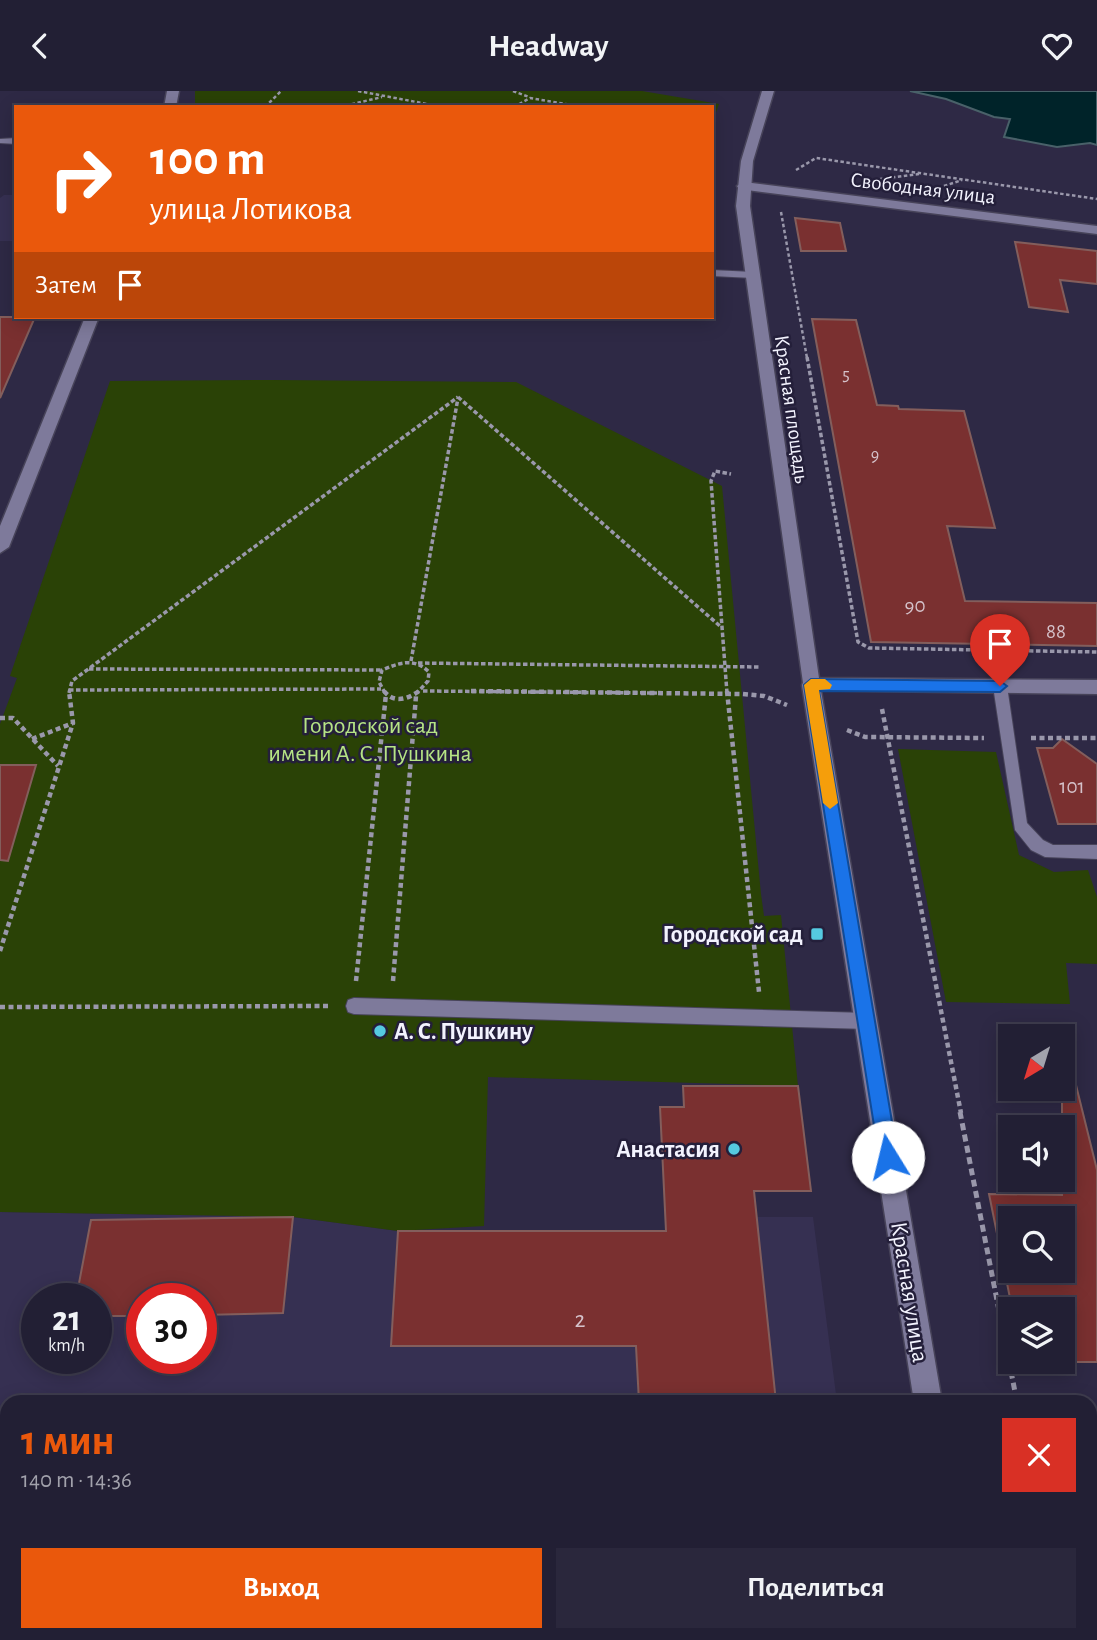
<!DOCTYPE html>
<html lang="ru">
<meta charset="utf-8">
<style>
:root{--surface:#221f34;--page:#2a273c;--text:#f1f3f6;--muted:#a2a2ac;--line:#3f3d4f;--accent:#ea580c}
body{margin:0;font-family:"Alegreya Sans",sans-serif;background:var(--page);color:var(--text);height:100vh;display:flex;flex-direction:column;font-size:26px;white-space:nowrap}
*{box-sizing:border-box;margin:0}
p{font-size:23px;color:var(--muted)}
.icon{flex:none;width:38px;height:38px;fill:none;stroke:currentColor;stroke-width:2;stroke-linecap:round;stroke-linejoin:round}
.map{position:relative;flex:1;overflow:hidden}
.sheet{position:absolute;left:0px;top:1304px;width:1097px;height:247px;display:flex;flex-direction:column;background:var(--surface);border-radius:21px 21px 0 0;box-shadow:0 4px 18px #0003,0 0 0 2px var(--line)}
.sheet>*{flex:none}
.hud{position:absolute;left:14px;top:14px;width:700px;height:214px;border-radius:0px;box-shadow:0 4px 18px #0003,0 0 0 2px var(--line);background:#ea580c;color:#fff;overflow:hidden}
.needle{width:46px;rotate:218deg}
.tools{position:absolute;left:998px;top:933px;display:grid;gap:14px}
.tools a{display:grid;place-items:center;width:77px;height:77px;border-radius:0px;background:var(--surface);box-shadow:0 4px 18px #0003,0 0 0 2px var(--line);font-size:35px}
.speed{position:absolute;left:21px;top:1192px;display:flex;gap:14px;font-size:35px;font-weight:700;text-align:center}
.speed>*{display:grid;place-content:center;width:91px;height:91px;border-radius:50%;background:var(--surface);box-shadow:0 4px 18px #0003,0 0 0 2px var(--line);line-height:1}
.speed small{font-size:18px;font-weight:400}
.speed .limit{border:10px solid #d22;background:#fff;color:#111}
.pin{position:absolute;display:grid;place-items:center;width:60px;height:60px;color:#fff;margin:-72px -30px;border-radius:50% 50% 50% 0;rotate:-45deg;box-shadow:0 0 7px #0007}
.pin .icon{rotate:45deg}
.me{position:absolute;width:77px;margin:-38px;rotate:351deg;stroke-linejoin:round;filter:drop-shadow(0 0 5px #0008)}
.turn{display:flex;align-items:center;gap:24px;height:147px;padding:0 21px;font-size:32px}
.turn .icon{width:91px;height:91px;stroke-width:2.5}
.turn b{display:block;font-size:49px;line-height:60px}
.then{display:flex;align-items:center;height:66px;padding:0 21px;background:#0003;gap:14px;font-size:26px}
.round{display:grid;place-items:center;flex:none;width:74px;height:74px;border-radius:0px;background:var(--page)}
.summary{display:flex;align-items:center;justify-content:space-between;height:119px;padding:0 21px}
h1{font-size:42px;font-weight:600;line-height:52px;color:var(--accent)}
.primary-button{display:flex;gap:14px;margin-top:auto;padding:14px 21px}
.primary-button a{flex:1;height:80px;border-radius:0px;background:var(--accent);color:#fff;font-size:28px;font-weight:600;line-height:80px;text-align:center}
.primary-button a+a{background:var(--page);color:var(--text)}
header{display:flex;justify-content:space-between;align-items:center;height:91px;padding:0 21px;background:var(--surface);font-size:32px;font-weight:600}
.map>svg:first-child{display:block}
</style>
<header><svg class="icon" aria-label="back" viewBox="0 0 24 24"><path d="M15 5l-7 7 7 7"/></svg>Headway<svg class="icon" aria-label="heart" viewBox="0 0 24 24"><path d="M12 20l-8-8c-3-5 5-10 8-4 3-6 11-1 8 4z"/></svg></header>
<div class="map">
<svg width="1097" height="1549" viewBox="0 0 1097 1549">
<rect width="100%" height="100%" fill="#2e2945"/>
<g fill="#363052" fill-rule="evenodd">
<polygon points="4,104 16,104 16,150 0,150 0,107"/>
<path d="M0,1121l293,5 105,14 360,-1 -1,-13h56l24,185h-830v233h859l1,5h-867zM37,1208h59v59h-59zM142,1208h59v59h-59z"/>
<polygon points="1090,1414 1097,1414 1097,1549 1083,1549 1081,1544 1090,1544"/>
</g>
<g fill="#2a4206">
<polygon points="195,0 642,0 719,13 712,33 712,16 195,16"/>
<polygon points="274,289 516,291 722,395 761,803 764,825 781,824 798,995 488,986 484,1135 398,1140 293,1126 0,1121 0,633 17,587 10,585 110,290"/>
<polygon points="898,658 996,661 1019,764 1054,781 1088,779 1097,806 1097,873 1066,872 1070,913 946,911"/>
</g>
<polygon fill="#002329" stroke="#496169" stroke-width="2" points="910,0 1097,0 1097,54 1090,52 1057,56 1004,46 1010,28 994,26 946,8"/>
<g fill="#7a3030" stroke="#835e5c" stroke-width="2" fill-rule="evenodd">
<polygon points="795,127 840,132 846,160 801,160"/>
<polygon points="1015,151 1097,160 1097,193 1060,189 1068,221 1029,216"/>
<polygon points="0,226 35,226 0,307"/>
<polygon points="812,228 856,229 877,314 898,315 899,318 964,320 995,437 947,435 965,510 1097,512 1097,555 871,551"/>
<polygon points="1062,648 1097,673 1097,733 1058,733 1037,657 1053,657"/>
<polygon points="0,674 36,674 8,770 0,769"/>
<path d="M1073,982l24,97v192h-79l44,-1v-52h-52v10l-5,-21h5l-21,-104 73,1v-121zM1010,1127h52v53h-52z"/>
<polygon points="683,995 798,995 811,1100 754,1100 776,1311 639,1311 636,1255 391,1255 398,1140 666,1140 660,1016 684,1016"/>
<polygon points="293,1126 283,1222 201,1224 201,1208 142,1208 142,1225 96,1225 96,1208 76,1208 91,1129"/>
</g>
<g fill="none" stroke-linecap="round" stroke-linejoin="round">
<g stroke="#474359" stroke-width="2">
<g id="lane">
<polygon points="16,47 16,53 0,52 0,48"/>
<polygon points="712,179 753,181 758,184 753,187 712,185"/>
<polygon points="1000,590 1007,595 1027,732 1043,749 1053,754 1097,754 1097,768 1045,766 1031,759 1015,739 993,595"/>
<polygon points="354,907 867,922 873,924 876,930 873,936 867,938 354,923 348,921 346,915 348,909"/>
<polygon points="1097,1476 1097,1498 1090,1499 1090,1477"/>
<polygon points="7,1496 7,1522 0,1525 0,1499"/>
</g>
</g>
<g stroke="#474359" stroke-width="3">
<g id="street">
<polygon points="167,0 179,0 176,16 164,16"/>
<polygon points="744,91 1097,135 1097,143 739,98 737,95"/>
<polygon points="85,226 99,226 9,456 0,462 0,435"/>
<polygon points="811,587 818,589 820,594 942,1311 914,1311 802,594 804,589"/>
<polygon points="950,1544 980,1544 981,1549 951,1549"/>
</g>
</g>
<g stroke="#474359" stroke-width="3">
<polygon id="secondary" points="762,0 774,0 753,70 750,115 819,587 1097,589 1097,603 804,599 736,115 741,70"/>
</g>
<g stroke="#9a98ab" stroke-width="2.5" stroke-dasharray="3.5 2.5" stroke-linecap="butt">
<polyline points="358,0 443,16"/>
<polyline points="513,0 529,6"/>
<polyline points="265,16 281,0"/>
<polyline points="340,16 382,6"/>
<polyline points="514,16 530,7 584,16"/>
<polyline points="796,79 816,67 1097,108"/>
<polyline points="880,88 919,83"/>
<polyline points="944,95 962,89"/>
<polyline points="781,121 807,267"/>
</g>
<g stroke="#9a98ab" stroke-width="3.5" stroke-dasharray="4.5 2.5" stroke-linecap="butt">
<polyline points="807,266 858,551 869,557 1097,561"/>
<polyline points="458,306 721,536"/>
<polyline points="411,570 458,307"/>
<polyline points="418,572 761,576"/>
<polyline points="89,578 382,579"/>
<polyline points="69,599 381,598"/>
<polyline points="423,600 657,602"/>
<polyline points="69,602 72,590 458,306"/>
<path d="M385,602l-6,-11 3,-12c17,-7 32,-13 47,2l-1,9 -11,12"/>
<polyline points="727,602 711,390 715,380 731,383"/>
</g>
<g stroke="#9a98ab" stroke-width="4.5" stroke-dasharray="5 3.5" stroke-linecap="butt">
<path d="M384,600c10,13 24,8 35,0"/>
<polyline points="471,600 742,603 764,605 787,614"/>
<polyline points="727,600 759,901"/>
<polyline points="882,618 961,1022"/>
<polyline points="0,627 13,627 58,675"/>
<polyline points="847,639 865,646 984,647"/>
<polyline points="1031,647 1097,647"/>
<polyline points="32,648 73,632"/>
<polyline points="0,860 73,632 69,600"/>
<polyline points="356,890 386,603"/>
<polyline points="393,890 416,605"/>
<polyline points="0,916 328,915"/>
</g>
<g stroke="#9a98ab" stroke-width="5" stroke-dasharray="7 4.5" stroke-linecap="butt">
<polyline points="960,1021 1017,1311"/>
<polyline points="879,1544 879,1549"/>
<polyline points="1065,1544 1067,1549"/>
</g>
<use href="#lane" fill="#7e7a9b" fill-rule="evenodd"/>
<use href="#street" fill="#7e7a9b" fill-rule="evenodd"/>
<use href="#secondary" fill="#7e7a9b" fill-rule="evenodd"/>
</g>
<polygon fill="#1a73e8" stroke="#114b97" stroke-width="2" points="811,588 1000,590 1007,595 1000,601 819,600 898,1066 895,1072 888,1075 882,1072 879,1066 804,594"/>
<polygon fill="#f59e0b" points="811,588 825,588 832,594 830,598 819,599 838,712 830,718 823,712 804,594"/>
<g fill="#55cae0" stroke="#241f3a" stroke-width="2.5">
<rect x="810" y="836" width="14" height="14" rx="3.5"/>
<circle cx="380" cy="940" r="7"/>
<circle cx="734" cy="1058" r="7"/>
</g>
<g text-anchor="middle" stroke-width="5" stroke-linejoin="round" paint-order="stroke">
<g font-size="18" fill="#d5c2ca">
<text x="846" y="289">5</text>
<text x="875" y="370">9</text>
</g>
<g font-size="21" fill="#f3f3fe" stroke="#241f3a">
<text transform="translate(923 97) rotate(7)" y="7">Свободная улица</text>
<text transform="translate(792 318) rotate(82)" y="7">Красная площадь</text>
</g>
<g font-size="21" fill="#d5c2ca">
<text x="915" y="521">90</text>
<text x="1056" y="547">88</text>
<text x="1072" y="702">101</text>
</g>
<g font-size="24" fill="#b6e585" stroke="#241f3a">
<text x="370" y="642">Городской сад<tspan x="370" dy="28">имени А. С. Пушкина</tspan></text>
</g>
<g font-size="24" font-weight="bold" fill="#f3f3fe" stroke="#241f3a" text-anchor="end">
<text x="803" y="851">Городской сад</text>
<text x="394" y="948" text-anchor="start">А. С. Пушкину</text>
<text x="720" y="1066">Анастасия</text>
</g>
<g font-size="24" fill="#f3f3fe" stroke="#241f3a">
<text transform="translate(910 1201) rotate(81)" y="8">Красная улица</text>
</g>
<g font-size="24" fill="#d5c2ca">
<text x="580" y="1236">2</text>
</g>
</g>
</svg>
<div class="tools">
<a><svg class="needle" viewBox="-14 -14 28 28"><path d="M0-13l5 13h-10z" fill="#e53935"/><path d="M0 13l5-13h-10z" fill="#a2a2ac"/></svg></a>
<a><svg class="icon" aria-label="sound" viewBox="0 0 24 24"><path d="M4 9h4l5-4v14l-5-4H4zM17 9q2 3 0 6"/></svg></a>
<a><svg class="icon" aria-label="search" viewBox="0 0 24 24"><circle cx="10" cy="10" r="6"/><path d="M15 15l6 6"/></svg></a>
<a><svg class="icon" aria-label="layers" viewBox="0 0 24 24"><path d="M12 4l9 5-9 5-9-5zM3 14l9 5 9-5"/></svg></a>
</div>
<div class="speed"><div>21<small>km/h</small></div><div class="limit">30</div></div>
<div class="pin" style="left:1000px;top:595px;background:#d93025"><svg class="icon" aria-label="arrive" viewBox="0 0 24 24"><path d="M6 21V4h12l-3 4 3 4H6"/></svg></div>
<svg class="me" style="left:888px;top:1066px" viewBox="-20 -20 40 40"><circle r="19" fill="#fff"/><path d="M0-13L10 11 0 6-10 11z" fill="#1a73e8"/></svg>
<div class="hud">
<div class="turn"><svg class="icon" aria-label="right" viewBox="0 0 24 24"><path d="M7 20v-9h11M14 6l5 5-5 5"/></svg><div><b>100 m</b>улица Лотикова</div></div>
<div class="then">Затем<svg class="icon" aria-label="arrive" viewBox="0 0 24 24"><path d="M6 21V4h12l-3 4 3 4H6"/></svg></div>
</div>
<section class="sheet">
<div class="summary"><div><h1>1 мин</h1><p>140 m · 14:36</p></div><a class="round" style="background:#d93025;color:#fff"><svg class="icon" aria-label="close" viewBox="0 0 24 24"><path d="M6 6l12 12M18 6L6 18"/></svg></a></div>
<div class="primary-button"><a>Выход</a><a>Поделиться</a></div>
</section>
</div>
